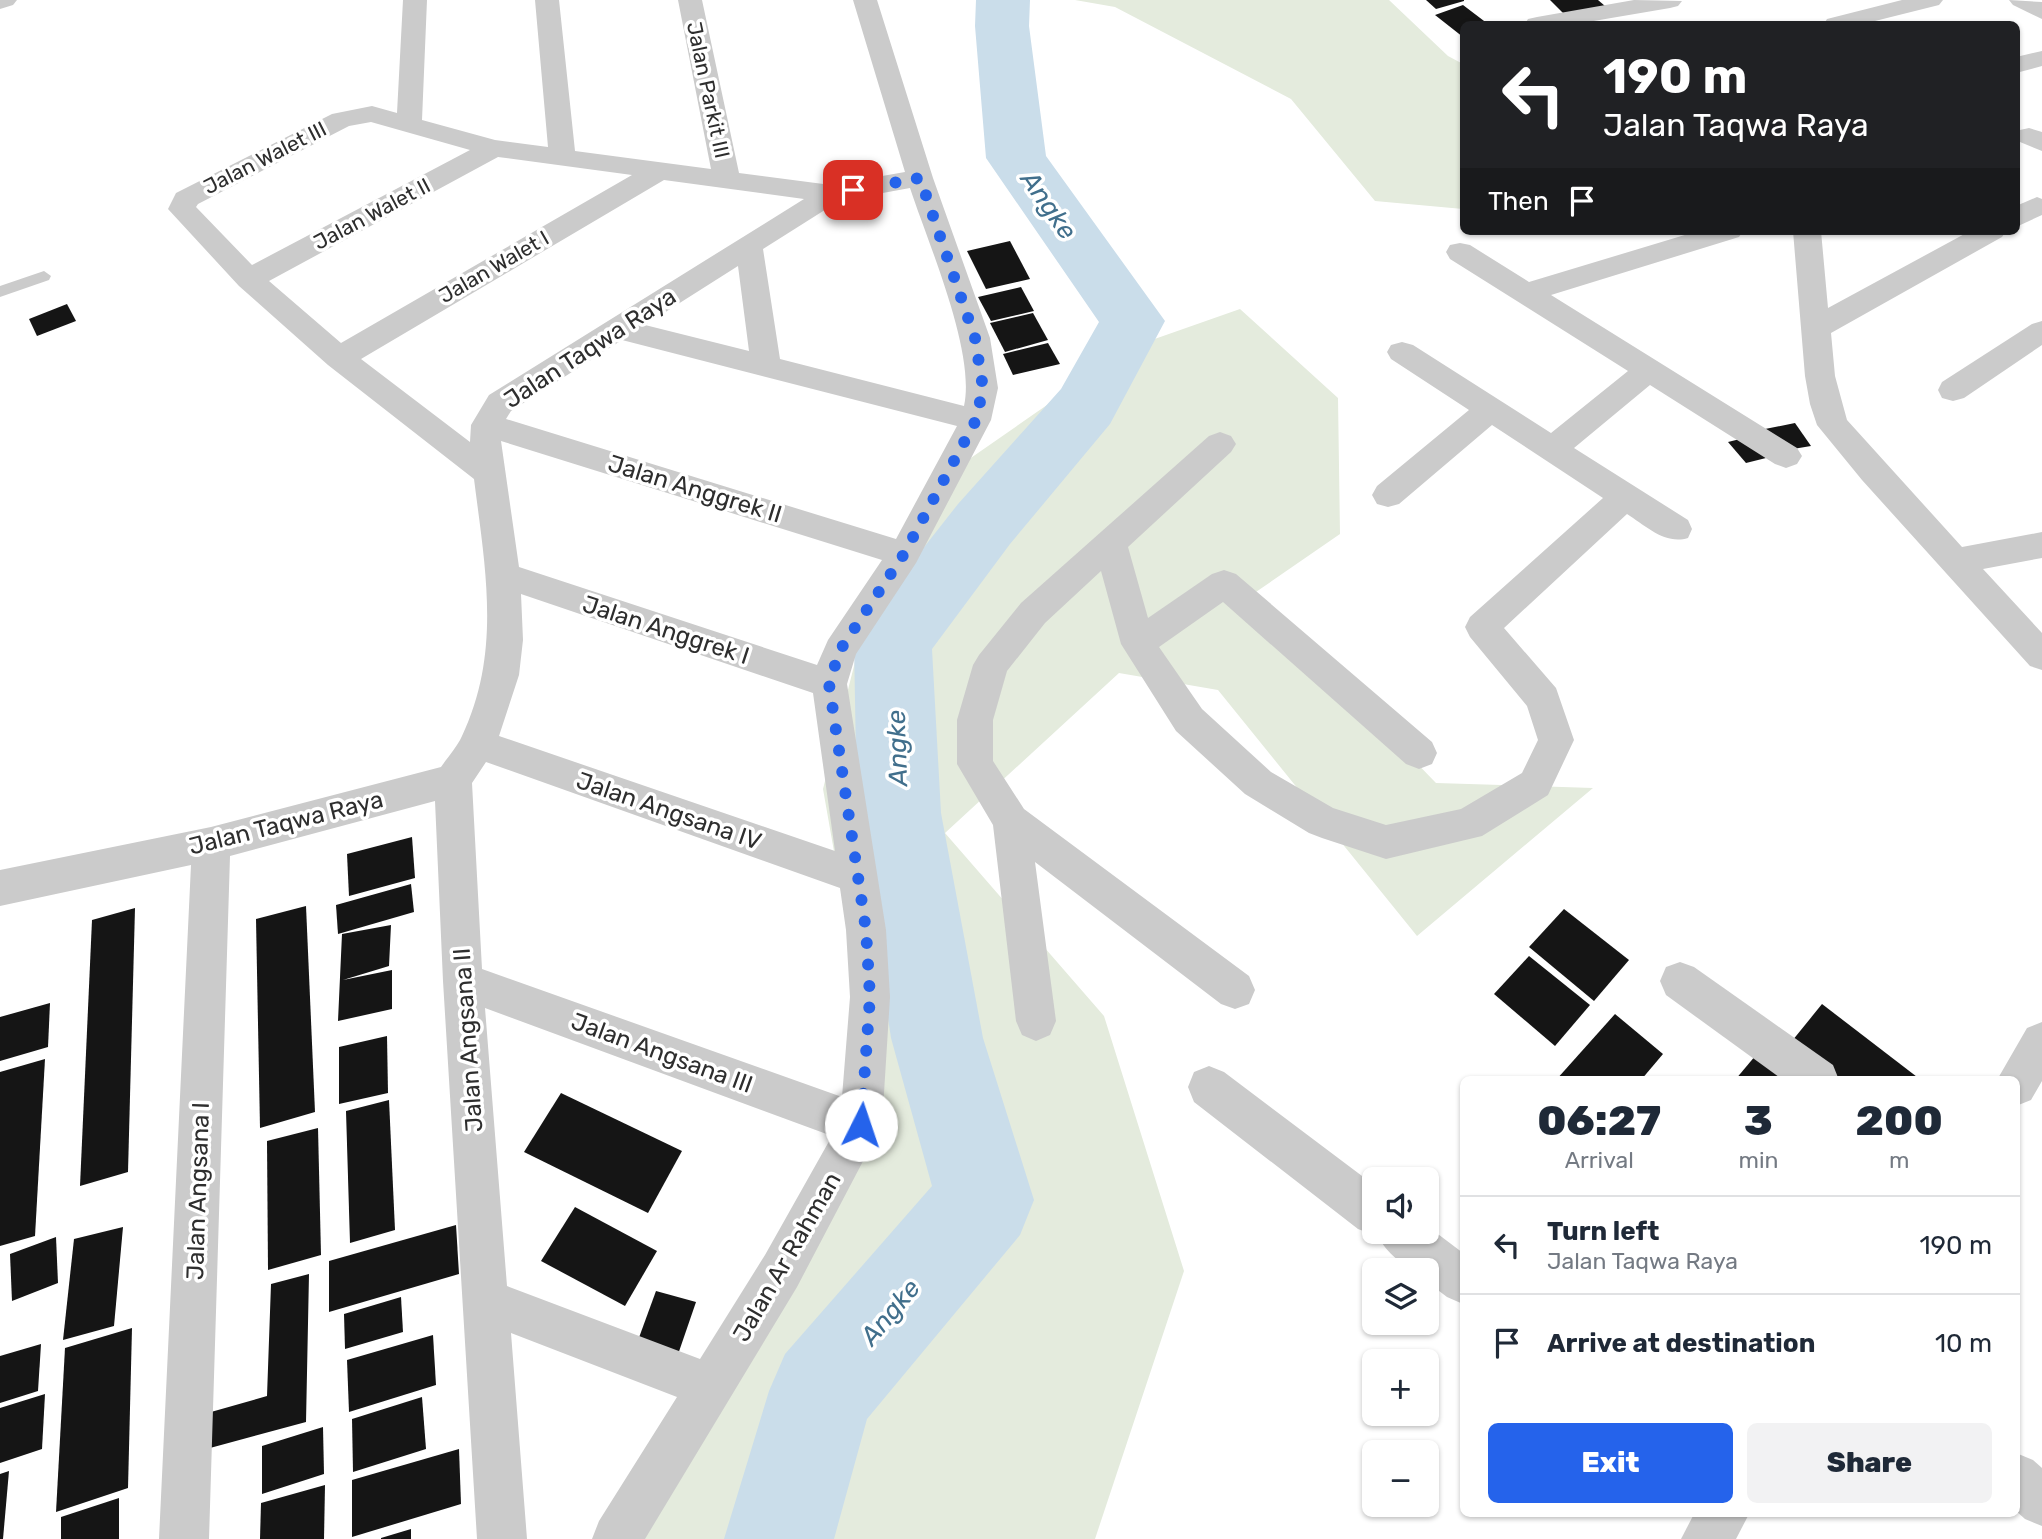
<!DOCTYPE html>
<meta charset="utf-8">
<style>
:root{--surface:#fff;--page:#f2f2f3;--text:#1f2937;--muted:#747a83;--line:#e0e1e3;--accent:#2563eb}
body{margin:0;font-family:Rubik,sans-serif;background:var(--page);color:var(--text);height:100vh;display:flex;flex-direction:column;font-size:26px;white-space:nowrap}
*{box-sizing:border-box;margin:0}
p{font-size:23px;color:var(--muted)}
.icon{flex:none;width:38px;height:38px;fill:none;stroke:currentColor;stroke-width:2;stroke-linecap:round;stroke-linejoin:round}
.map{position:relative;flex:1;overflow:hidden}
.details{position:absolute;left:1460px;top:1076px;width:560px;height:441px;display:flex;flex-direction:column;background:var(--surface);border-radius:10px;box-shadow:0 2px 5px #0004}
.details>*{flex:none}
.guide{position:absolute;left:1460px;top:21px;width:560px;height:214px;border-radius:10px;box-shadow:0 2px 5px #0004;background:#202124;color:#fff;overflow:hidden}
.buttons{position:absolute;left:1362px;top:1167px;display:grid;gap:14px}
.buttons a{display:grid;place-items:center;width:77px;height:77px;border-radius:10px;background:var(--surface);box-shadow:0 2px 5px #0004;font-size:35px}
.pin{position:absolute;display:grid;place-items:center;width:60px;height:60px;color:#fff;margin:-30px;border-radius:14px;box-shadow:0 4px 10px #0006}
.me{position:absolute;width:77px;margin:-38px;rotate:4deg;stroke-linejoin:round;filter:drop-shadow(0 0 5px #0008)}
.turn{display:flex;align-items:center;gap:24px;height:147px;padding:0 28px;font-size:32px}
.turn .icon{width:91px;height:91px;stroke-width:2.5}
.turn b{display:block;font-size:49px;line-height:60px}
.then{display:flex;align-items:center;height:66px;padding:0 28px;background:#0003;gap:14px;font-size:26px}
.eta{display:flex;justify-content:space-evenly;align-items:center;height:119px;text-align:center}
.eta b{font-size:42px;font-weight:800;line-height:49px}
.button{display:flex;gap:14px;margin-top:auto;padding:14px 28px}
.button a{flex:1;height:80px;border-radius:10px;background:var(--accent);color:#fff;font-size:28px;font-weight:800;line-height:80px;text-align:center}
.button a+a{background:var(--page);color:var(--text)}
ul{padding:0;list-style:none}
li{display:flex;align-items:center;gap:21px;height:98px;padding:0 28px;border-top:2px solid var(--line)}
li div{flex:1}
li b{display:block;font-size:26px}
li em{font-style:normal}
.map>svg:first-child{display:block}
</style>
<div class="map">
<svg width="2042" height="1539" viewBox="0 0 2042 1539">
<rect width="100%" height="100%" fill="#fff"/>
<g fill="#e4ebdd">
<polygon points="1075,0 1389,0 1448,56 1463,64 1463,209 1375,201 1291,99 1115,7"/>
<polygon points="1240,309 1338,398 1340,534 1253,594 1436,783 1593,788 1417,936 1218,690 1119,673 945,833 1104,1016 1184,1271 1095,1539 613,1539 853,1161 854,965 823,789 857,654 965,462 1129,348"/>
</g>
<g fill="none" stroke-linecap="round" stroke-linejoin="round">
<polygon fill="#caddea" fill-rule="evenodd" points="976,0 1030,0 1029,26 1046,156 1165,321 1110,424 1010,544 932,649 941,813 983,1038 1034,1200 1020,1235 867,1419 834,1539 724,1539 769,1391 785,1354 932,1186 891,1038 857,813 854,643 866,621 958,504 1061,389 1099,322 986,158 975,26"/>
</g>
<g fill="#151515">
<polygon points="1426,0 1464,0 1464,1 1436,9"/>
<polygon points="1550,0 1598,0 1605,6 1565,15"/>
<polygon points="1463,5 1488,24 1463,24 1463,37 1435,15"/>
<polygon points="1010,241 1030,279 986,289 967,251"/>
<polygon points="1021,287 1034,311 991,321 978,297"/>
<polygon points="67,304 76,321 37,336 29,319"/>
<polygon points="1033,313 1048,340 1005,352 990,323"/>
<polygon points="1048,343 1060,364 1013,375 1003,354"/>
<polygon points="1795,423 1811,446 1781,451 1765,429"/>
<polygon points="1748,437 1766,458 1746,463 1728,442"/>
<polygon points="412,837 415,878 349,896 347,854"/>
<polygon points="411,884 414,912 338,934 336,905"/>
<polygon points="306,906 315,1112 260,1128 256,919"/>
<polygon points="135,908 128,1172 80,1186 92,920"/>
<polygon points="1564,909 1629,960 1594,1001 1529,947"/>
<polygon points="391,925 389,966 343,980 392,970 392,1009 338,1021 342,934"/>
<polygon points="1529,956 1590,1005 1555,1046 1494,994"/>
<polygon points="50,1003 48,1047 0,1061 0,1017"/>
<polygon points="1822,1004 1921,1080 1830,1080 1788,1046"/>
<polygon points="1615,1014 1663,1054 1641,1080 1556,1080"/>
<polygon points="387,1036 388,1093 339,1104 339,1047"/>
<polygon points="1756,1055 1787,1080 1735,1080"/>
<polygon points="45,1059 35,1236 0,1246 0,1072"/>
<polygon points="561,1093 682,1151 648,1213 524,1152"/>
<polygon points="389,1100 395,1230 350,1243 346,1111"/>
<polygon points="318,1128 321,1255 268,1270 267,1141"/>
<polygon points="575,1207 657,1251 625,1306 541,1261"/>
<polygon points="456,1225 459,1274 329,1312 329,1261"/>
<polygon points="123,1227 114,1326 63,1340 74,1239"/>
<polygon points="56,1237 58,1283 12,1301 10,1254"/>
<polygon points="309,1274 306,1422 210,1448 211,1412 267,1396 271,1284"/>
<polygon points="656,1291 696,1302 674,1366 633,1354"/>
<polygon points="401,1297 403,1332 345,1349 344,1314"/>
<polygon points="132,1328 128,1488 56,1512 65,1348"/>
<polygon points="433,1335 436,1385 349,1412 347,1360"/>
<polygon points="41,1344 38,1391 0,1403 0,1356"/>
<polygon points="45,1394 42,1449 0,1463 0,1408"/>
<polygon points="422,1397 426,1449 353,1472 352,1419"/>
<polygon points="323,1427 324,1474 262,1494 262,1446"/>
<polygon points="459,1449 461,1504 352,1537 352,1480"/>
<polygon points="9,1471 3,1539 0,1539 0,1474"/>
<polygon points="325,1485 324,1539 260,1539 261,1503"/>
<polygon points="119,1498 119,1539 61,1539 61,1517"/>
<polygon points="411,1529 411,1539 381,1539 381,1538"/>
</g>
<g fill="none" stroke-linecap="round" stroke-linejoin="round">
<polygon fill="#cbcbcb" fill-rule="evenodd" points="44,271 51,276 49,280 0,297 0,286"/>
<g fill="#cbcbcb" fill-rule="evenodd">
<polygon points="0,0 17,0 13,5 0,9"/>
<path d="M403,0h24l-5,120 73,20 53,7 -13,-147h24l16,151 136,18 -33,-169h24l37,173 92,12 74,-13 -52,-172h24l56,178 57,160 8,50 -7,32 -75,143 -60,91 -9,30 39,246 4,67 -8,128 -85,162 -152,252h-53l7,-18 78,-124 -166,-64 16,206h-50l-34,-558 -8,-180 -205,55 -21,683h-50l32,-674 -191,41v-36l211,-43 230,-60c7,-10 16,-20 21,-31 40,-84 23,-169 12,-257l-146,-114 -89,-79 -71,-77 8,-16 156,-79 40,-8 25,7zM371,122l99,28 -218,115 -56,-58 2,-3 151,-78zM498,157l134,18 -291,168 -72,-62zM664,180l140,19 -315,196 -18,30 -1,17 -109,-83zM910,188c18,55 66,164 54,218l-184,-47 -17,-110 76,-48zM738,266l11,85 -104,-26zM622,340l335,86 -61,113 -390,-120 5,-8zM501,441l381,119 -54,80 -11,25 -298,-98zM521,594l292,99 22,158 -336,-115 20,-61 4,-35zM486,762l354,126 6,42 4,67 -8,100 -360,-128 -10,-186zM485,1008l347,128 -67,119 -65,104 -193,-73z"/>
<polygon points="1634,0 1682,1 1678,6 1670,8 1576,24 1525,24 1528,19 1537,17"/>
<polygon points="1902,0 1943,0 1939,5 1863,24 1824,24 1827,19"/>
<polygon points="2009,0 2042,2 2042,19 2013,5"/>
<polygon points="2042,51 2042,66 2016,73 2016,57"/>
<polygon points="2029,128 2042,132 2042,151 2020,142 2016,136 2020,130"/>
<polygon points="2037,197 2042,199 2042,215 2016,227 2016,206"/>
<path d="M1698,231h45l-4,6 -188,58 246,153 5,8 -5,8 -11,4 -11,-4 -125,-79 -76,63 114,72 4,9 -4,9c-23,7 -42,-12 -61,-24l-123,114 52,60 18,52 -26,55 -66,41 -96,23 -64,-21 -13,-5 -64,-39 -69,-63 -55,-87 -20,-73 -56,52 -38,48 -14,49v41l31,48 225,167 6,14 -6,14 -14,5 -14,-5 -186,-142 21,159 -6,14 -14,6 -14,-6 -6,-14 -23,-196 -36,-61v-44l16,-55 6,-10 42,-52 188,-167 11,-4 11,4 5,8 -5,8 -103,95 20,71 64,-44 12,-4 12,4 196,168 5,11 -5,11 -13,5 -13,-5 -183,-162 -64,45 43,62 69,63 62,36 53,17 75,-16 61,-36 16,-33 -11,-34 -57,-69 -5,-10 5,-10 133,-119 -111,-73 -93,79 -11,3 -11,-3 -5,-9 5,-9 92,-76 -78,-51 -4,-7 4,-7 11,-3 11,3 138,88 77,-62 -178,-112 -4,-7 4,-7 10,-2 10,2 59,37z"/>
<polygon points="1793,231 1821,231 1828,308 1970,231 2006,231 2002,237 1831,333 1835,376 1847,420 1962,547 2042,532 2042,558 1983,569 2042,633 2042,670 2030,666 1862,480 1817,425 1810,404 1805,376"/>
<polygon points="2042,321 2042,345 1964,398 1953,401 1942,398 1938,390 1942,382 2032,324"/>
<polygon points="1680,962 1694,967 1833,1065 1839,1080 1783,1080 1666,995 1660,981 1666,967"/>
<polygon points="2042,1022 2042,1081 2031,1100 2016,1106 2016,1080 1997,1080 2027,1028"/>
<path d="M1209,1066l15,6 150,113v47h52v-7l37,28v51l-16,-7 -21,-16v-11c-21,0 -40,-17 -49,-36l-3,1 -16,-6 -164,-127 -6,-15 6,-15z"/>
<polygon points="2016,1453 2033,1460 2042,1468 2042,1526 2025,1519 2016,1511"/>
<polygon points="1694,1514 1749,1514 1736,1539 1681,1539"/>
</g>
</g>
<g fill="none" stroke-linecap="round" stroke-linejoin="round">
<polyline stroke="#2563eb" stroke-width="12" stroke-dasharray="0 21.6" points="853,190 920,178 975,338 983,388 976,420 904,554 840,650 829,684 866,930 870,997 861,1125"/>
</g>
<g text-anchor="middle" stroke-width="7" stroke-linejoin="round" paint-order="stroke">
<g font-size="21" fill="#2e2e2e" stroke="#fff">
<text transform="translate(708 90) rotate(78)" y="7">Jalan Parkit III</text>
<text transform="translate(265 158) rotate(-27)" y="7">Jalan Walet III</text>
<text transform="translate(372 214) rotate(-28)" y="7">Jalan Walet II</text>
<text transform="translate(494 267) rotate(-30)" y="7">Jalan Walet I</text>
</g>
<g font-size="24" fill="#2e2e2e" stroke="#fff">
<text transform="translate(590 348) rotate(-33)" y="8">Jalan Taqwa Raya</text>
<text transform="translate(695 489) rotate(17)" y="8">Jalan Anggrek II</text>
<text transform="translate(666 630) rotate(18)" y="8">Jalan Anggrek I</text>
<text transform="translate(669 811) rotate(19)" y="8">Jalan Angsana IV</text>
<text transform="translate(286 823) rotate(-14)" y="8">Jalan Taqwa Raya</text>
<text transform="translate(468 1040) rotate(-94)" y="8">Jalan Angsana II</text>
<text transform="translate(662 1053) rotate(20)" y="8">Jalan Angsana III</text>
<text transform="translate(198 1191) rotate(-88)" y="8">Jalan Angsana I</text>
<text transform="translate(787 1257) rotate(-60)" y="8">Jalan Ar Rahman</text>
</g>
<g font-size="26" font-style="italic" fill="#416f8c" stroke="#fff">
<text transform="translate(1049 205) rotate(55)" y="9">Angke</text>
<text transform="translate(897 748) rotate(-92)" y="9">Angke</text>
<text transform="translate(890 1312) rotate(-50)" y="9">Angke</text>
</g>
</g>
</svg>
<div class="buttons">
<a><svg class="icon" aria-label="sound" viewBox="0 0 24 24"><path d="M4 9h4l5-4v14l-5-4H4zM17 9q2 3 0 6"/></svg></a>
<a><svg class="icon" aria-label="layers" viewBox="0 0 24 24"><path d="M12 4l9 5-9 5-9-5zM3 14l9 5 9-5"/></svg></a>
<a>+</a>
<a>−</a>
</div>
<div class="pin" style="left:853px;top:190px;background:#d93025"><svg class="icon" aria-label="arrive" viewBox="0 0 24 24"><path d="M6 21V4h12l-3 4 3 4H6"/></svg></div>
<svg class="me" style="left:861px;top:1125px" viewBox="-20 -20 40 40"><circle r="19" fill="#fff"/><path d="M0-13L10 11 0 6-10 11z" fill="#2563eb"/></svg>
<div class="guide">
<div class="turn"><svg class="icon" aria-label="left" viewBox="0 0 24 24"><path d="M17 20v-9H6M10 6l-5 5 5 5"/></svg><div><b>190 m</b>Jalan Taqwa Raya</div></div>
<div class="then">Then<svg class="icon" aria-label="arrive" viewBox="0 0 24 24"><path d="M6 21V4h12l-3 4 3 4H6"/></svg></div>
</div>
<section class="details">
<div class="eta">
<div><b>06:27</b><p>Arrival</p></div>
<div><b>3</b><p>min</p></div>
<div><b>200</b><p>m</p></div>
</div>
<ul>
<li><svg class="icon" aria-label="left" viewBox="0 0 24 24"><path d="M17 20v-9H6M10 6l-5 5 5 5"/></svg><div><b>Turn left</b><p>Jalan Taqwa Raya</p></div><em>190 m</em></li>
<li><svg class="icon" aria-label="arrive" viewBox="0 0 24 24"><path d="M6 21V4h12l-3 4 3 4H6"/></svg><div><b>Arrive at destination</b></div><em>10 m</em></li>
</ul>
<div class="button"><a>Exit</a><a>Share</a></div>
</section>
</div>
